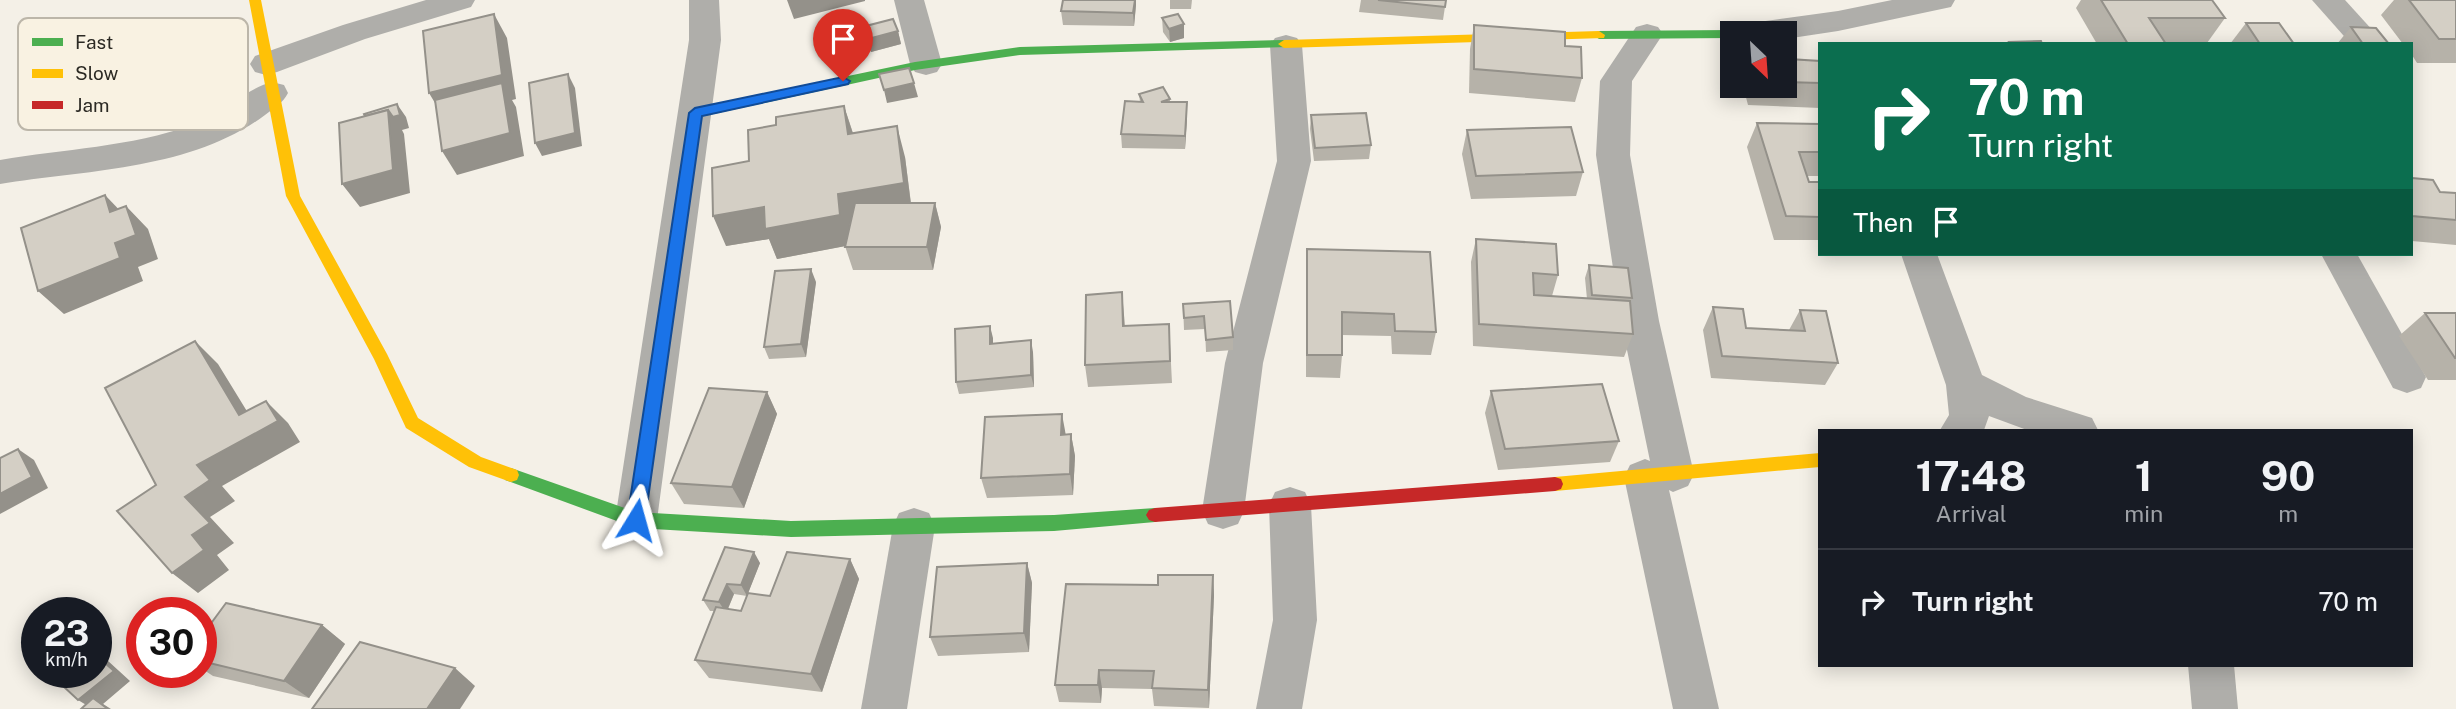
<!DOCTYPE html>
<style>
:root{--surface:#171b24;--page:#20242c;--text:#f1f3f6;--muted:#9ea1a6;--line:#363941}
body{margin:0;font-family:"Public Sans",sans-serif;background:var(--page);color:var(--text);height:100vh;display:flex;flex-direction:column;font-size:26px;white-space:nowrap}
*{box-sizing:border-box;margin:0}
p{font-size:23px;color:var(--muted)}
.icon{flex:none;width:38px;height:38px;fill:none;stroke:currentColor;stroke-width:2;stroke-linecap:round;stroke-linejoin:round}
.map{position:relative;flex:1;overflow:hidden}
.details{position:absolute;left:1818px;top:429px;width:595px;height:238px;display:flex;flex-direction:column;background:var(--surface);border-radius:0px;box-shadow:0 4px 18px #0003}
.details>*{flex:none}
.banner{position:absolute;left:1818px;top:42px;width:595px;height:214px;border-radius:0px;box-shadow:0 4px 18px #0003;background:#0b6e4f;color:#fff;overflow:hidden}
.needle{width:46px;rotate:155deg}
.buttons{position:absolute;left:1720px;top:21px;display:grid;gap:14px}
.buttons a{display:grid;place-items:center;width:77px;height:77px;border-radius:0px;background:var(--surface);box-shadow:0 4px 18px #0003;font-size:35px}
.speed{position:absolute;left:21px;top:597px;display:flex;gap:14px;font-size:35px;font-weight:700;text-align:center}
.speed>*{display:grid;place-content:center;width:91px;height:91px;border-radius:50%;background:var(--surface);box-shadow:0 4px 18px #0003;line-height:1}
.speed small{font-size:18px;font-weight:400}
.speed .limit{border:10px solid #d22;background:#fff;color:#111}
.pin{position:absolute;display:grid;place-items:center;width:60px;height:60px;color:#fff;margin:-72px -30px;border-radius:50% 50% 50% 0;rotate:-45deg;box-shadow:0 0 7px #0007}
.pin .icon{rotate:45deg}
.me{position:absolute;width:77px;margin:-38px;rotate:8deg;stroke-linejoin:round;filter:drop-shadow(0 0 5px #0008)}
.turn{display:flex;align-items:center;gap:24px;height:147px;padding:0 35px;font-size:32px}
.turn .icon{width:91px;height:91px;stroke-width:2.5}
.turn b{display:block;font-size:49px;line-height:60px}
.then{display:flex;align-items:center;height:66px;padding:0 35px;background:#0003;gap:14px;font-size:26px}
.eta{display:flex;justify-content:space-evenly;align-items:center;height:119px;text-align:center}
.eta b{font-size:42px;font-weight:700;line-height:49px}
ul{padding:0;list-style:none}
li{display:flex;align-items:center;gap:21px;height:105px;padding:0 35px;border-top:2px solid var(--line)}
li div{flex:1}
li b{display:block;font-size:26px}
li em{font-style:normal}
.map>svg:first-child{display:block}
</style>
<div class="map">
<svg width="2456" height="709" viewBox="0 0 2456 709">
<rect width="100%" height="100%" fill="#f4f0e7"/>
<g fill="none" stroke-linecap="round" stroke-linejoin="round">
<g fill="#afaeaa" fill-rule="evenodd">
<polygon points="426,0 475,0 471,7 365,39 277,72 266,75 255,72 250,64 255,56 343,25"/>
<polygon points="689,0 719,0 721,40 657,520 651,533 636,538 621,533 615,520 689,40"/>
<polygon points="894,0 924,0 942,64 937,72 926,75 915,72 910,64"/>
<polygon points="1892,0 1955,0 1951,7 1838,31 1785,39 1785,33 1735,33 1740,26 1751,23 1838,11"/>
<polygon points="2312,0 2345,0 2385,44 2351,44"/>
<polygon points="1647,24 1658,27 1663,34 1632,81 1630,155 1659,321 1694,474 1688,486 1673,492 1669,490 1719,709 1673,709 1624,477 1630,465 1645,459 1650,461 1621,321 1596,155 1600,81 1636,27"/>
<polygon points="1286,35 1297,38 1302,45 1311,161 1263,363 1244,511 1238,524 1223,529 1208,524 1202,511 1225,363 1277,161 1270,45 1275,38"/>
<path d="M272,82l12,3 4,8c-5,10 -14,15 -23,22 -74,55 -178,55 -265,69v-24c63,-11 131,-13 192,-35 29,-10 53,-36 80,-43z"/>
<polygon points="1901,254 1937,254 1982,375 2026,397 2092,418 2098,430 2027,430 1989,416 1984,430 1940,430 1949,415 1946,385"/>
<polygon points="2321,254 2357,254 2426,377 2421,388 2407,393 2393,388"/>
<polygon points="1290,487 1305,492 1311,505 1317,620 1302,709 1256,709 1273,620 1269,505 1275,492"/>
<polygon points="914,508 929,513 935,526 907,709 861,709 893,526 899,513"/>
<polygon points="2188,665 2234,665 2238,709 2192,709"/>
</g>
<g fill="#4caf50" fill-rule="evenodd">
<polygon points="1732,30 1738,33 1732,33 1732,38 1599,39 1593,35 1599,31"/>
<polygon points="1284,40 1289,41 1289,47 1020,55 915,70 695,118 688,113 695,108 915,62 1020,47"/>
<polygon points="511,468 636,512 791,521 1054,515 1155,508 1161,510 1164,515 1161,520 1155,522 1054,531 791,537 636,528 505,480 503,475 505,470"/>
</g>
<g fill="#ffc107" fill-rule="evenodd">
<polygon points="249,0 261,0 300,196 387,354 418,418 481,457 517,470 519,475 517,480 511,482 469,467 406,428 374,359 286,196"/>
<polygon points="1599,31 1605,35 1604,38 1284,48 1278,44 1284,40"/>
<polygon points="1820,453 1820,467 1555,491 1549,489 1547,484 1549,479 1555,477"/>
</g>
<polygon fill="#c62828" fill-rule="evenodd" points="1555,477 1561,479 1563,484 1561,489 1555,491 1155,522 1149,520 1146,515 1149,510 1155,508"/>
</g>
<g fill="#b6b2a9" fill-rule="evenodd">
<polygon points="1170,0 1192,0 1191,9 1170,9"/>
<polygon points="1361,0 1446,0 1443,20 1359,12"/>
<polygon points="2081,0 2212,0 2225,18 2207,43 2097,44 2076,8"/>
<polygon points="2394,0 2456,0 2456,63 2417,63 2412,55 2412,44 2403,44 2381,15"/>
<polygon points="1136,5 1134,26 1063,25 1061,11"/>
<polygon points="1162,18 1184,38 1170,42 1163,32"/>
<polygon points="2246,23 2294,44 2230,44"/>
<polygon points="1474,25 1565,46 1582,78 1575,102 1469,93 1470,49"/>
<polygon points="862,27 898,31 901,44 871,52 866,40"/>
<polygon points="2351,27 2389,44 2337,44"/>
<polygon points="1785,45 1789,59 1820,61 1820,108 1748,105 1743,86 1785,86"/>
<polygon points="1139,94 1170,99 1170,102 1187,116 1185,149 1122,148 1121,134 1140,102"/>
<polygon points="844,106 853,133 905,157 911,203 935,203 941,227 933,270 853,270 845,246 777,259 769,239 726,246 749,161 776,125"/>
<polygon points="1311,115 1371,145 1369,159 1314,161 1310,129"/>
<polygon points="1757,123 1820,124 1820,176 1807,176 1809,182 1820,182 1820,240 1774,240 1747,147"/>
<polygon points="1467,130 1583,172 1576,196 1471,199 1462,154"/>
<polygon points="2412,178 2440,192 2456,193 2456,245 2412,241"/>
<polygon points="1476,239 1558,275 1552,296 1587,299 1585,278 1589,265 1632,298 1630,303 1633,334 1624,357 1473,346 1471,262"/>
<polygon points="1307,249 1436,332 1431,355 1392,354 1391,336 1342,335 1342,355 1340,378 1306,377 1306,272"/>
<polygon points="816,282 806,357 769,359 764,347"/>
<polygon points="1230,301 1233,337 1233,350 1206,352 1205,329 1184,330 1183,304"/>
<polygon points="1713,307 1746,328 1789,330 1800,310 1838,363 1825,385 1711,378 1703,330"/>
<polygon points="2425,313 2456,313 2456,380 2428,380 2399,336"/>
<polygon points="1124,315 1125,326 1169,324 1172,383 1088,387 1085,365"/>
<polygon points="990,326 993,343 1033,352 1034,387 959,394 956,382"/>
<polygon points="1491,391 1619,441 1610,462 1498,470 1485,413"/>
<polygon points="767,392 777,414 744,508 684,504 671,483"/>
<polygon points="1071,434 1075,456 1073,495 987,498 981,478 1066,435"/>
<path d="M725,547l35,16 -12,30 22,3 80,-37 9,20 -37,113 -113,-14 -14,-18 19,-49h-4l-7,-11zM734,594l13,2 -6,15 -13,-2z"/>
<polygon points="1027,563 1032,583 1029,652 938,656 930,637"/>
<polygon points="1213,575 1214,595 1209,708 1154,706 1152,689 1102,688 1101,703 1059,702 1055,685 1158,585"/>
<polygon points="322,625 345,644 309,698 213,676 201,668 201,637"/>
</g>
<g fill="#94918a">
<polygon points="787,0 865,0 865,1 794,19"/>
<polygon points="1135,0 1136,0 1136,5 1134,26 1133,13"/>
<polygon points="494,14 507,38 516,99 512,100 516,107 524,156 457,175 442,151 444,118 429,93"/>
<polygon points="1184,24 1184,38 1170,42 1169,29"/>
<polygon points="898,31 901,44 871,52 868,39"/>
<polygon points="568,74 575,88 582,146 542,156 535,143"/>
<polygon points="914,83 918,97 887,103 884,90"/>
<polygon points="1187,102 1187,116 1185,149 1185,136"/>
<polygon points="397,104 406,117 409,128 402,130 404,134 410,193 360,207 342,184 388,110"/>
<polygon points="844,106 854,137 848,134"/>
<polygon points="897,126 905,157 912,213 849,224 851,245 777,259 769,239 726,246 713,216 838,194"/>
<polygon points="105,195 128,219 110,212"/>
<polygon points="935,203 941,227 933,270 927,247"/>
<polygon points="126,206 148,229 158,259 138,267 143,281 64,314 38,291 115,243"/>
<polygon points="811,269 816,282 806,357 801,344"/>
<polygon points="1122,292 1124,315 1125,349 1123,326"/>
<polygon points="990,326 993,338 993,356 990,344"/>
<polygon points="1031,340 1033,352 1034,387 1031,375"/>
<polygon points="195,341 218,364 259,431 266,401 288,423 300,442 222,486 235,501 210,517 234,543 217,555 229,570 198,593 172,573 192,535 185,497 197,465 239,415"/>
<polygon points="767,392 777,414 744,508 732,487"/>
<polygon points="1062,414 1066,436 1061,435"/>
<polygon points="1071,434 1075,456 1073,495 1070,474"/>
<polygon points="18,449 34,460 48,488 0,514 0,494"/>
<polygon points="754,552 760,563 747,596 741,585"/>
<polygon points="850,559 859,579 822,692 811,674"/>
<polygon points="1027,563 1032,583 1029,652 1024,633"/>
<polygon points="1213,575 1214,595 1209,708 1208,690"/>
<polygon points="727,584 734,594 726,613 719,602"/>
<polygon points="322,625 345,644 309,698 284,681"/>
<polygon points="96,650 130,681 103,704 111,709 93,709 78,700 96,655"/>
<polygon points="455,668 475,686 460,709 427,709"/>
<polygon points="1099,670 1102,688 1101,703 1098,685"/>
</g>
<g fill="#d4cfc5" stroke="#94918a" stroke-width="2">
<polygon points="1063,0 1135,0 1133,13 1061,11"/>
<polygon points="1378,0 1446,0 1445,7"/>
<polygon points="2101,0 2212,0 2225,18 2149,18 2166,44 2128,44"/>
<polygon points="2409,0 2456,0 2456,39 2439,39"/>
<polygon points="494,14 502,75 429,93 423,31"/>
<polygon points="1178,14 1184,24 1169,29 1162,18"/>
<polygon points="893,19 898,31 868,39 862,27"/>
<polygon points="2246,23 2279,23 2294,44 2260,44"/>
<polygon points="1474,25 1565,32 1565,46 1581,47 1582,78 1474,69"/>
<polygon points="2351,27 2376,28 2389,44 2363,44"/>
<polygon points="2041,41 2042,44 2010,44 2009,42"/>
<polygon points="1785,45 1789,59 1820,61 1820,83 1785,82"/>
<polygon points="909,68 914,83 884,90 879,74"/>
<polygon points="568,74 575,133 535,143 529,83"/>
<polygon points="502,83 510,133 442,151 435,100"/>
<polygon points="1163,87 1170,99 1161,102 1187,102 1185,136 1121,134 1125,101 1143,102 1139,94"/>
<polygon points="397,104 400,115 393,117 388,110 365,116 364,114"/>
<polygon points="844,106 848,134 897,126 904,183 838,194 840,215 765,229 764,207 713,216 712,168 749,161 748,130 776,125 776,117"/>
<polygon points="388,110 393,170 342,184 339,123"/>
<polygon points="1366,113 1371,145 1315,148 1311,115"/>
<polygon points="1757,123 1820,124 1820,152 1799,152 1809,182 1820,182 1820,217 1786,216"/>
<polygon points="1571,127 1583,172 1476,176 1467,130"/>
<polygon points="2412,178 2433,180 2440,192 2456,193 2456,220 2412,216"/>
<polygon points="105,195 110,212 126,206 136,235 115,243 120,258 38,291 21,228"/>
<polygon points="855,203 935,203 927,247 845,247"/>
<polygon points="1476,239 1556,244 1558,275 1533,273 1534,295 1630,301 1633,334 1479,324"/>
<polygon points="1307,249 1430,252 1436,332 1395,331 1394,314 1342,312 1342,355 1307,355"/>
<polygon points="1589,265 1628,268 1632,298 1592,295"/>
<polygon points="811,269 801,344 764,347 775,271"/>
<polygon points="1122,292 1123,326 1169,324 1170,361 1085,365 1086,295"/>
<polygon points="1230,301 1233,337 1206,340 1204,316 1184,318 1183,304"/>
<polygon points="1713,307 1743,309 1746,328 1805,331 1800,310 1826,311 1838,363 1722,356"/>
<polygon points="2425,313 2456,313 2456,358 2455,358"/>
<polygon points="990,326 990,344 1031,340 1031,375 956,382 955,329"/>
<polygon points="195,341 239,415 266,401 278,421 197,465 210,480 185,497 210,523 192,535 204,550 172,573 117,511 156,485 105,388"/>
<polygon points="1602,384 1619,441 1505,449 1491,391"/>
<polygon points="709,388 767,392 732,487 671,483"/>
<polygon points="1062,414 1061,435 1071,434 1070,474 981,478 985,417"/>
<polygon points="18,449 32,477 0,494 0,458"/>
<polygon points="725,547 754,552 741,585 727,584 719,602 703,600"/>
<polygon points="787,552 850,559 811,674 695,660 716,607 741,611 748,593 770,596"/>
<polygon points="1027,563 1024,633 930,637 937,567"/>
<polygon points="1158,575 1213,575 1208,690 1152,688 1154,671 1099,670 1098,685 1055,685 1066,584 1158,585"/>
<polygon points="226,603 322,625 284,681 201,661 201,637"/>
<polygon points="360,642 455,668 427,709 312,709"/>
<polygon points="37,653 37,662 31,657"/>
<polygon points="96,655 114,671 78,700 48,672 96,672"/>
<polygon points="93,698 108,709 81,709"/>
</g>
<polygon fill="#1a73e8" stroke="#114b97" stroke-width="2" points="843,77 850,81 848,84 702,116 645,520 642,525 636,527 630,525 627,520 689,113 695,108"/>
<rect x="18" y="18" width="230" height="112" rx="10" fill="#f9f2e2" stroke="#bcb6a9" stroke-width="2"/>
<rect x="32" y="38" width="31" height="8" fill="#4caf50"/>
<rect x="32" y="69" width="31" height="9" fill="#ffc107"/>
<rect x="32" y="101" width="31" height="8" fill="#c62828"/>
<g font-size="19" fill="#2c2a24">
<text x="75" y="49">Fast</text>
<text x="75" y="80">Slow</text>
<text x="75" y="112">Jam</text>
</g>
</svg>
<div class="buttons">
<a><svg class="needle" viewBox="-14 -14 28 28"><path d="M0-13l5 13h-10z" fill="#e53935"/><path d="M0 13l5-13h-10z" fill="#9ea1a6"/></svg></a>
</div>
<div class="speed"><div>23<small>km/h</small></div><div class="limit">30</div></div>
<div class="pin" style="left:843px;top:81px;background:#d93025"><svg class="icon" aria-label="arrive" viewBox="0 0 24 24"><path d="M6 21V4h12l-3 4 3 4H6"/></svg></div>
<svg class="me" style="left:636px;top:520px" viewBox="-20 -20 40 40"><path d="M0-17L14 15 0 8-14 15z" fill="#1a73e8" stroke="#fff" stroke-width="4"/></svg>
<div class="banner">
<div class="turn"><svg class="icon" aria-label="right" viewBox="0 0 24 24"><path d="M7 20v-9h11M14 6l5 5-5 5"/></svg><div><b>70 m</b>Turn right</div></div>
<div class="then">Then<svg class="icon" aria-label="arrive" viewBox="0 0 24 24"><path d="M6 21V4h12l-3 4 3 4H6"/></svg></div>
</div>
<section class="details">
<div class="eta">
<div><b>17:48</b><p>Arrival</p></div>
<div><b>1</b><p>min</p></div>
<div><b>90</b><p>m</p></div>
</div>
<ul>
<li><svg class="icon" aria-label="right" viewBox="0 0 24 24"><path d="M7 20v-9h11M14 6l5 5-5 5"/></svg><div><b>Turn right</b></div><em>70 m</em></li>
</ul>
</section>
</div>
